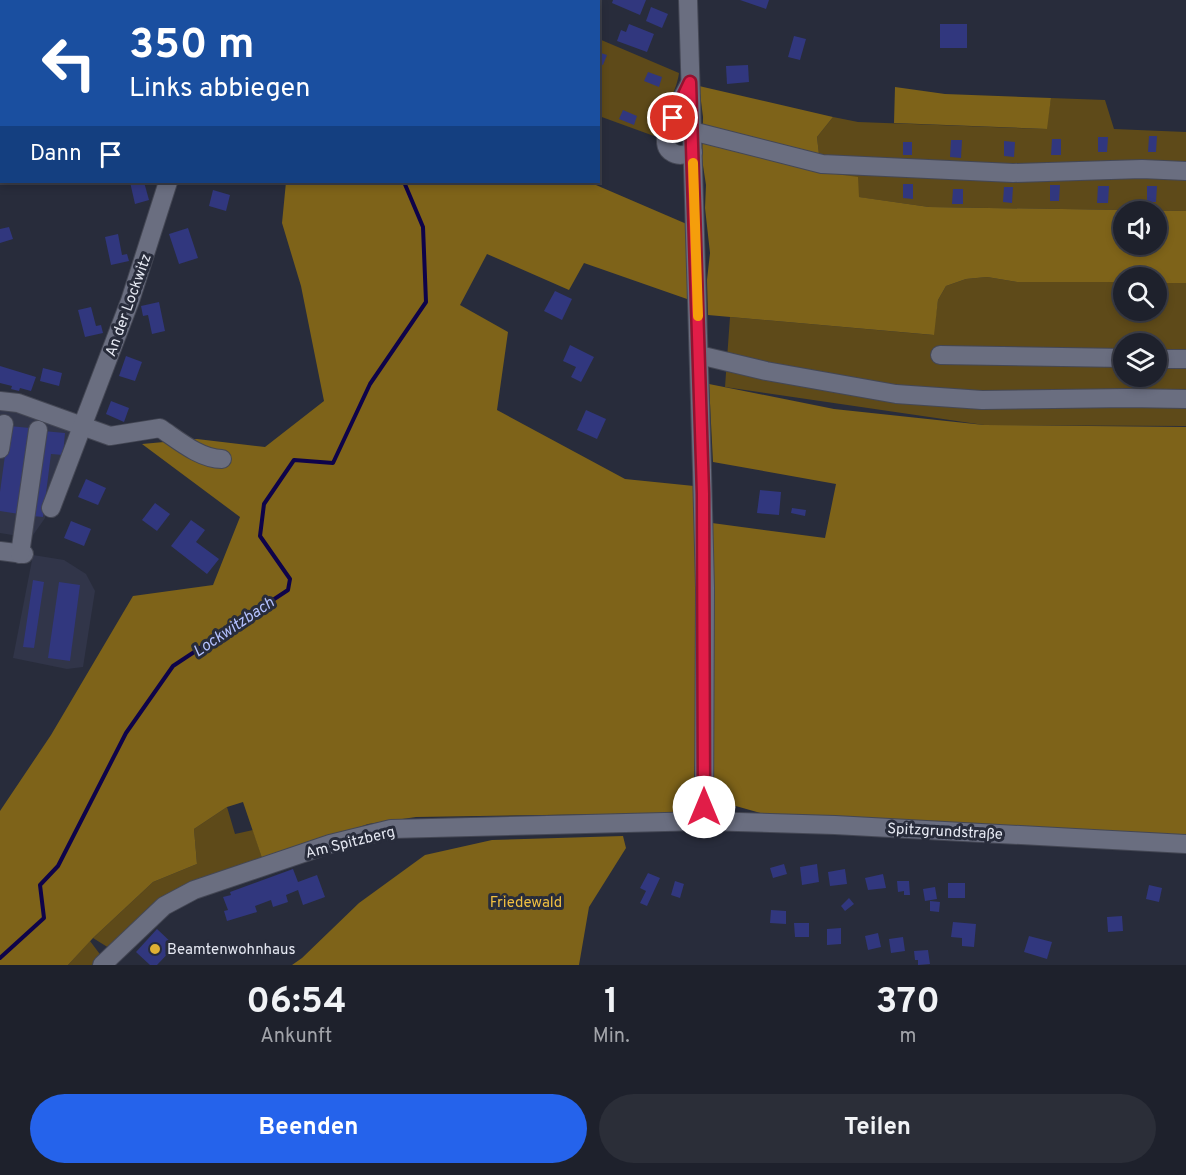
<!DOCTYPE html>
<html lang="de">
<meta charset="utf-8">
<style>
:root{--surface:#1e212c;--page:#2b2e38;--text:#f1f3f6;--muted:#a1a3a9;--line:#3c3e48;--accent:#2563eb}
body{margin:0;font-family:Overpass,sans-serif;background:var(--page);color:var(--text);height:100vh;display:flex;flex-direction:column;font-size:22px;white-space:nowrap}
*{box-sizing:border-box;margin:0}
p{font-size:20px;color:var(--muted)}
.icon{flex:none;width:33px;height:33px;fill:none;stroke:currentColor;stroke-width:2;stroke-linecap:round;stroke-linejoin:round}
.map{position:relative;height:965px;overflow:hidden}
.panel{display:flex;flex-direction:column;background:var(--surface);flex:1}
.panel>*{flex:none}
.banner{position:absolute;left:0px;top:0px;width:600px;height:183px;box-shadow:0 3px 9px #0003,0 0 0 2px var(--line);background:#1a4fa0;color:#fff;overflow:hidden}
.fabs{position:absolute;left:1113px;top:201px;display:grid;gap:12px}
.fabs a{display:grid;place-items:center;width:54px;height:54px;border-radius:50%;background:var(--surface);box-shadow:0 3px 9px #0003,0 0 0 2px var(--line);font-size:30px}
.pin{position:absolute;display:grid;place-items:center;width:51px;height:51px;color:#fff;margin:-26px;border:3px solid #fff;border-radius:50%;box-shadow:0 2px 6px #0007}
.me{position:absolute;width:66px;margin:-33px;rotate:0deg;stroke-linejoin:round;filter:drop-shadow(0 0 4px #0008)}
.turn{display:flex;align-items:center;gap:21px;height:126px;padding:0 30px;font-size:27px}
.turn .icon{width:78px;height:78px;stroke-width:2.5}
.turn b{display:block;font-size:42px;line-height:51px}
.then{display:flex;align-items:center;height:57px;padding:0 30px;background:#0003;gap:12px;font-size:22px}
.eta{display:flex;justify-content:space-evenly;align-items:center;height:102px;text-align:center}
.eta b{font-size:36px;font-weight:700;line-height:42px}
.action{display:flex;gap:12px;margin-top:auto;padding:12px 30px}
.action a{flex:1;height:69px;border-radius:36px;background:var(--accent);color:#fff;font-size:24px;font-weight:700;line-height:69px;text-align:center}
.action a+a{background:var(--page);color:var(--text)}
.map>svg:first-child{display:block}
</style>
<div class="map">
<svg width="1186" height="965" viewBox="0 0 1186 965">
<rect width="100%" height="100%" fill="#282c3b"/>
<g fill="#313549">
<polygon points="0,407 14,410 74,431 45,518 31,538 0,533"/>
<polygon points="33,555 64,560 86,574 95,591 83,667 67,669 13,658"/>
</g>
<g fill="#5e4a19" fill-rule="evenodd">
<path d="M599,39l80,34c-3,23 -19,40 -25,63l-55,-20z"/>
<polygon points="1051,98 1105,100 1114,129 1186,132 1186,211 929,207 858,197 821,173 817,137 833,117 858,122 1046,129"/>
<path d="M987,277l30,5h106l1,28h32l1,-27h29v143l-202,-1 -259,-38 5,-70 203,18 5,-35 8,-14 20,-7zM1124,344h32v32h-32z"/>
<polygon points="227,807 235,834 253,830 263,861 181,890 109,948 93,938 153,882 197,864 194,829"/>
<polygon points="90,941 108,965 68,965"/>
</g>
<g fill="#7e6319" fill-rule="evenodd">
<rect x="311" y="0" width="162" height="1"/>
<path d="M699,86l134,31 -16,20 4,35 37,5 1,20 70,10 257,4v72h-29l-1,-5h-32l-1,4h-106l-30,-5 -21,2 -20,7 -8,14 -4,35 -226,-20 -1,-35 3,-27 -5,-45 1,-23 -4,-26 1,-42zM1124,212h32v32h-32z"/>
<polygon points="895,87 945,94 1051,98 1047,129 894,123"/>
<polygon points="286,182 589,182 689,225 687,299 584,263 569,290 487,254 460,305 508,332 497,410 625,479 694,486 698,689 693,801 681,813 416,817 368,824 263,861 243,802 227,807 194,829 197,864 153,882 93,938 68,965 0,965 0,811 51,735 133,596 213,585 240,517 142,444 197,439 265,447 324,401 301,286 282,223"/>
<polygon points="709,384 834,409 984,425 1186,427 1186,838 764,814 711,799 712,523 825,538 836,484 713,462"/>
<polygon points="623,836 626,848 589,907 579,965 292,965 302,958 359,903 425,855 492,840"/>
</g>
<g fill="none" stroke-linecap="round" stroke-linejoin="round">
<g stroke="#0e034a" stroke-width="4">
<polyline points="367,2 367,0"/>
<polyline points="0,958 44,918 40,885 58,866 126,733 173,666 288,590 290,579 260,536 264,504 294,460 333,463 370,384 426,302 423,227 404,182"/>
</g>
</g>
<g fill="#31377e">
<polygon points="613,0 646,0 640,15 612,3"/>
<polygon points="740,0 769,0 766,9"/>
<polygon points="651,7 668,14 662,28 646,21"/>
<polygon points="629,24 654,34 647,52 617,41 621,30 626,32"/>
<rect x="940" y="24" width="27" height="24"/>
<polygon points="794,36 806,39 800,60 788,57"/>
<polygon points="598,52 607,55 603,65 598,63"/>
<polygon points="748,65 749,82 727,84 726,66"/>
<polygon points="648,72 662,77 659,87 644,81"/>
<polygon points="623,110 637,116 634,125 619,119"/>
<polygon points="1149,136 1157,136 1156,152 1148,152"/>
<polygon points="1098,137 1108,137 1107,152 1098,152"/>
<polygon points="1052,139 1061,139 1061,155 1051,155"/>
<polygon points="951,140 962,140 961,158 950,157"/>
<polygon points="1004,141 1015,142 1014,157 1004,156"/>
<rect x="903" y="142" width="9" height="13"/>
<polygon points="130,182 144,182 149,200 135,204"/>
<polygon points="903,184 913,184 913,199 903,198"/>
<polygon points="1050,185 1060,185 1059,201 1050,201"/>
<polygon points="1098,186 1109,186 1108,203 1097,203"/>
<polygon points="1147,186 1157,186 1156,202 1147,202"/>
<polygon points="1004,187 1013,187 1012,203 1003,202"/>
<polygon points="953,189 963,189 963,204 952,204"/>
<polygon points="213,190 230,195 226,211 209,206"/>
<polygon points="9,227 13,239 0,243 0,229"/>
<polygon points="188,228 198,258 179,264 169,234"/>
<polygon points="118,234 122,255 127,254 129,261 111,265 105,237"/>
<polygon points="555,291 572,299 562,320 544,311"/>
<polygon points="159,302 165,331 152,334 148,315 143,316 141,306"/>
<polygon points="91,307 96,326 101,325 103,333 85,337 78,310"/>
<polygon points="570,345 594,357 581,382 571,377 576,367 563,361"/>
<polygon points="126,356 142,362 135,381 119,376"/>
<polygon points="0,366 36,377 31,391 20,388 19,391 11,389 12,386 0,383"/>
<polygon points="43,368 62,373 59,386 40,381"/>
<polygon points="111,401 129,408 124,422 106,414"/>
<polygon points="586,410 606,419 597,439 577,430"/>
<polygon points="9,426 30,428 19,514 0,511 0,492"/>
<polygon points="43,431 65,433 63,455 51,454 43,517 32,516"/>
<polygon points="86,479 106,488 98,505 78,497"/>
<polygon points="760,490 781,492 779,515 757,513"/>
<polygon points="155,503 170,514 157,531 142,520"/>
<polygon points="792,508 806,510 805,516 791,513"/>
<polygon points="191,520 205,530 196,542 219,559 207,574 171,546"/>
<polygon points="71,521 91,529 84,546 64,538"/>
<polygon points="33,580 44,582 34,648 23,647"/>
<polygon points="59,582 80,585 70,661 48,658"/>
<polygon points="784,864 787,874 773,878 770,868"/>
<polygon points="817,864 819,882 802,885 800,867"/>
<polygon points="293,869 298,882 317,875 325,897 303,905 298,890 286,895 288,902 273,907 271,900 255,906 257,912 227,921 224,911 228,910 223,897 231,895 230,892"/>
<polygon points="845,869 847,884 830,886 828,872"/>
<polygon points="648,873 660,878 647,906 640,903 646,891 640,888"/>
<polygon points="883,874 886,888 868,890 865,878"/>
<polygon points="675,881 684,884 680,898 671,895"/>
<polygon points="897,881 909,881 910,895 904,895 904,891 898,892"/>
<rect x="948" y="883" width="17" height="15"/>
<polygon points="1149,885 1162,888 1159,902 1146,899"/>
<polygon points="935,887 937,899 925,901 923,889"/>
<polygon points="849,898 854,904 845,911 841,906"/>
<polygon points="930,901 940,902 939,912 930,911"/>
<polygon points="771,910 786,911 786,924 770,923"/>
<polygon points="1122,916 1123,931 1108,932 1107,917"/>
<polygon points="953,922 976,924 974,947 962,946 962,938 951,937"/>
<polygon points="794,923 809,923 809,937 795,937"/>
<polygon points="841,928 841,944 827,945 827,929"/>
<polygon points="157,929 175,946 157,965 150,965 136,952"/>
<polygon points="878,933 881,947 868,950 865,936"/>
<polygon points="1029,936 1052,942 1047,959 1024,952"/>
<polygon points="903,937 905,951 891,953 889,939"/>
<polygon points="928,950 930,964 918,965 918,960 915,960 914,951"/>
</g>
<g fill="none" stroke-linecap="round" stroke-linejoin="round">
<g stroke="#444754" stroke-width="20">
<g id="minor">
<polyline points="688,0 702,470 705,588 704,821"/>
<polyline points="0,1 19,2"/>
<polyline points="212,2 212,0"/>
<path d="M689,85c-7,15 -33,54 -19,66 8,6 14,4 23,1"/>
<polyline points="692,131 822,164 1013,173 1142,169 1186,171"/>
<polyline points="699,355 766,371 896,394 982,400 1128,398 1186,399"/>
<polyline points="940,355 1124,358"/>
<polyline points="1156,359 1186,359"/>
<path d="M0,401l18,2 92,33 50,-8c18,12 40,31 62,31"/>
<polyline points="0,449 4,424"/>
<polyline points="51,508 130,301 168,182"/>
<polyline points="0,551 24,554"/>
<polyline points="20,554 38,430"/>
<polyline points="102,965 164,906 194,890 330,844 391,829 704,821 835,825 1186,844"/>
</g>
</g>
<use href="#minor" stroke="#6a6e80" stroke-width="18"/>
</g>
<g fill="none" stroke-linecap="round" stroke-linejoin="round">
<g stroke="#92132f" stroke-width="15">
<polyline id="route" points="673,118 690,82 703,494 704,807"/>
</g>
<use href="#route" stroke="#e11d48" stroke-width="10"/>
<polyline stroke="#f59e0b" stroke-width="10" points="693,163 698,316"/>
</g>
<circle fill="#dfb034" stroke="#282c3b" stroke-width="2" cx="155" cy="949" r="6"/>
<g text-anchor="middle" stroke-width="6" stroke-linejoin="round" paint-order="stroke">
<g font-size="15" fill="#e5e8f2" stroke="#282c3b">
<text transform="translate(128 305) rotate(-70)" y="5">An der Lockwitz</text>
<text transform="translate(945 831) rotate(3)" y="5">Spitzgrundstraße</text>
<text transform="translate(350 842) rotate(-14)" y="5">Am Spitzberg</text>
</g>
<g font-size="15" fill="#f0bf41" stroke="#282c3b">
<text x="526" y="907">Friedewald</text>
</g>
<g font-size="15" fill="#e5e8f2" stroke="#282c3b" text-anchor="start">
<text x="167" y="954">Beamtenwohnhaus</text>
</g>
<g font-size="16" font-style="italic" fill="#b3c0fe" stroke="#282c3b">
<text transform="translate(233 626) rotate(-34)" y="6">Lockwitzbach</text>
</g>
</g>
</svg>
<div class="fabs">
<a><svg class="icon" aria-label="sound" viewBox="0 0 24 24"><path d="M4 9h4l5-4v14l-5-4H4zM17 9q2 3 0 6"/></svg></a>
<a><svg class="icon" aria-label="search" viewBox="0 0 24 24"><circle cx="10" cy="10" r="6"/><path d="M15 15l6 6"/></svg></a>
<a><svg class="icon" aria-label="layers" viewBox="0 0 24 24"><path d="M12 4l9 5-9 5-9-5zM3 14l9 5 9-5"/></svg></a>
</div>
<div class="pin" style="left:673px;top:118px;background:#d93025"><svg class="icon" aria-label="arrive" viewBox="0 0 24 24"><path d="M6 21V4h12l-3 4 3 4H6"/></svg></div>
<svg class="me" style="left:704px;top:807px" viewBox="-20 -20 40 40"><circle r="19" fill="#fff"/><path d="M0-13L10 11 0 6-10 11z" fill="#e11d48"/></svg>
<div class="banner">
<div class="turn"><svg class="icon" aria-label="left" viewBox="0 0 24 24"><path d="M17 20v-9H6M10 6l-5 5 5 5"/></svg><div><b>350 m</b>Links abbiegen</div></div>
<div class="then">Dann<svg class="icon" aria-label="arrive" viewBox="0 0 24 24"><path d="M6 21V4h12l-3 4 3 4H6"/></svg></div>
</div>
</div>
<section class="panel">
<div class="eta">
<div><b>06:54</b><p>Ankunft</p></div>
<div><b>1</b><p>Min.</p></div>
<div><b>370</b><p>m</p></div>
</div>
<div class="action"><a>Beenden</a><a>Teilen</a></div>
</section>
